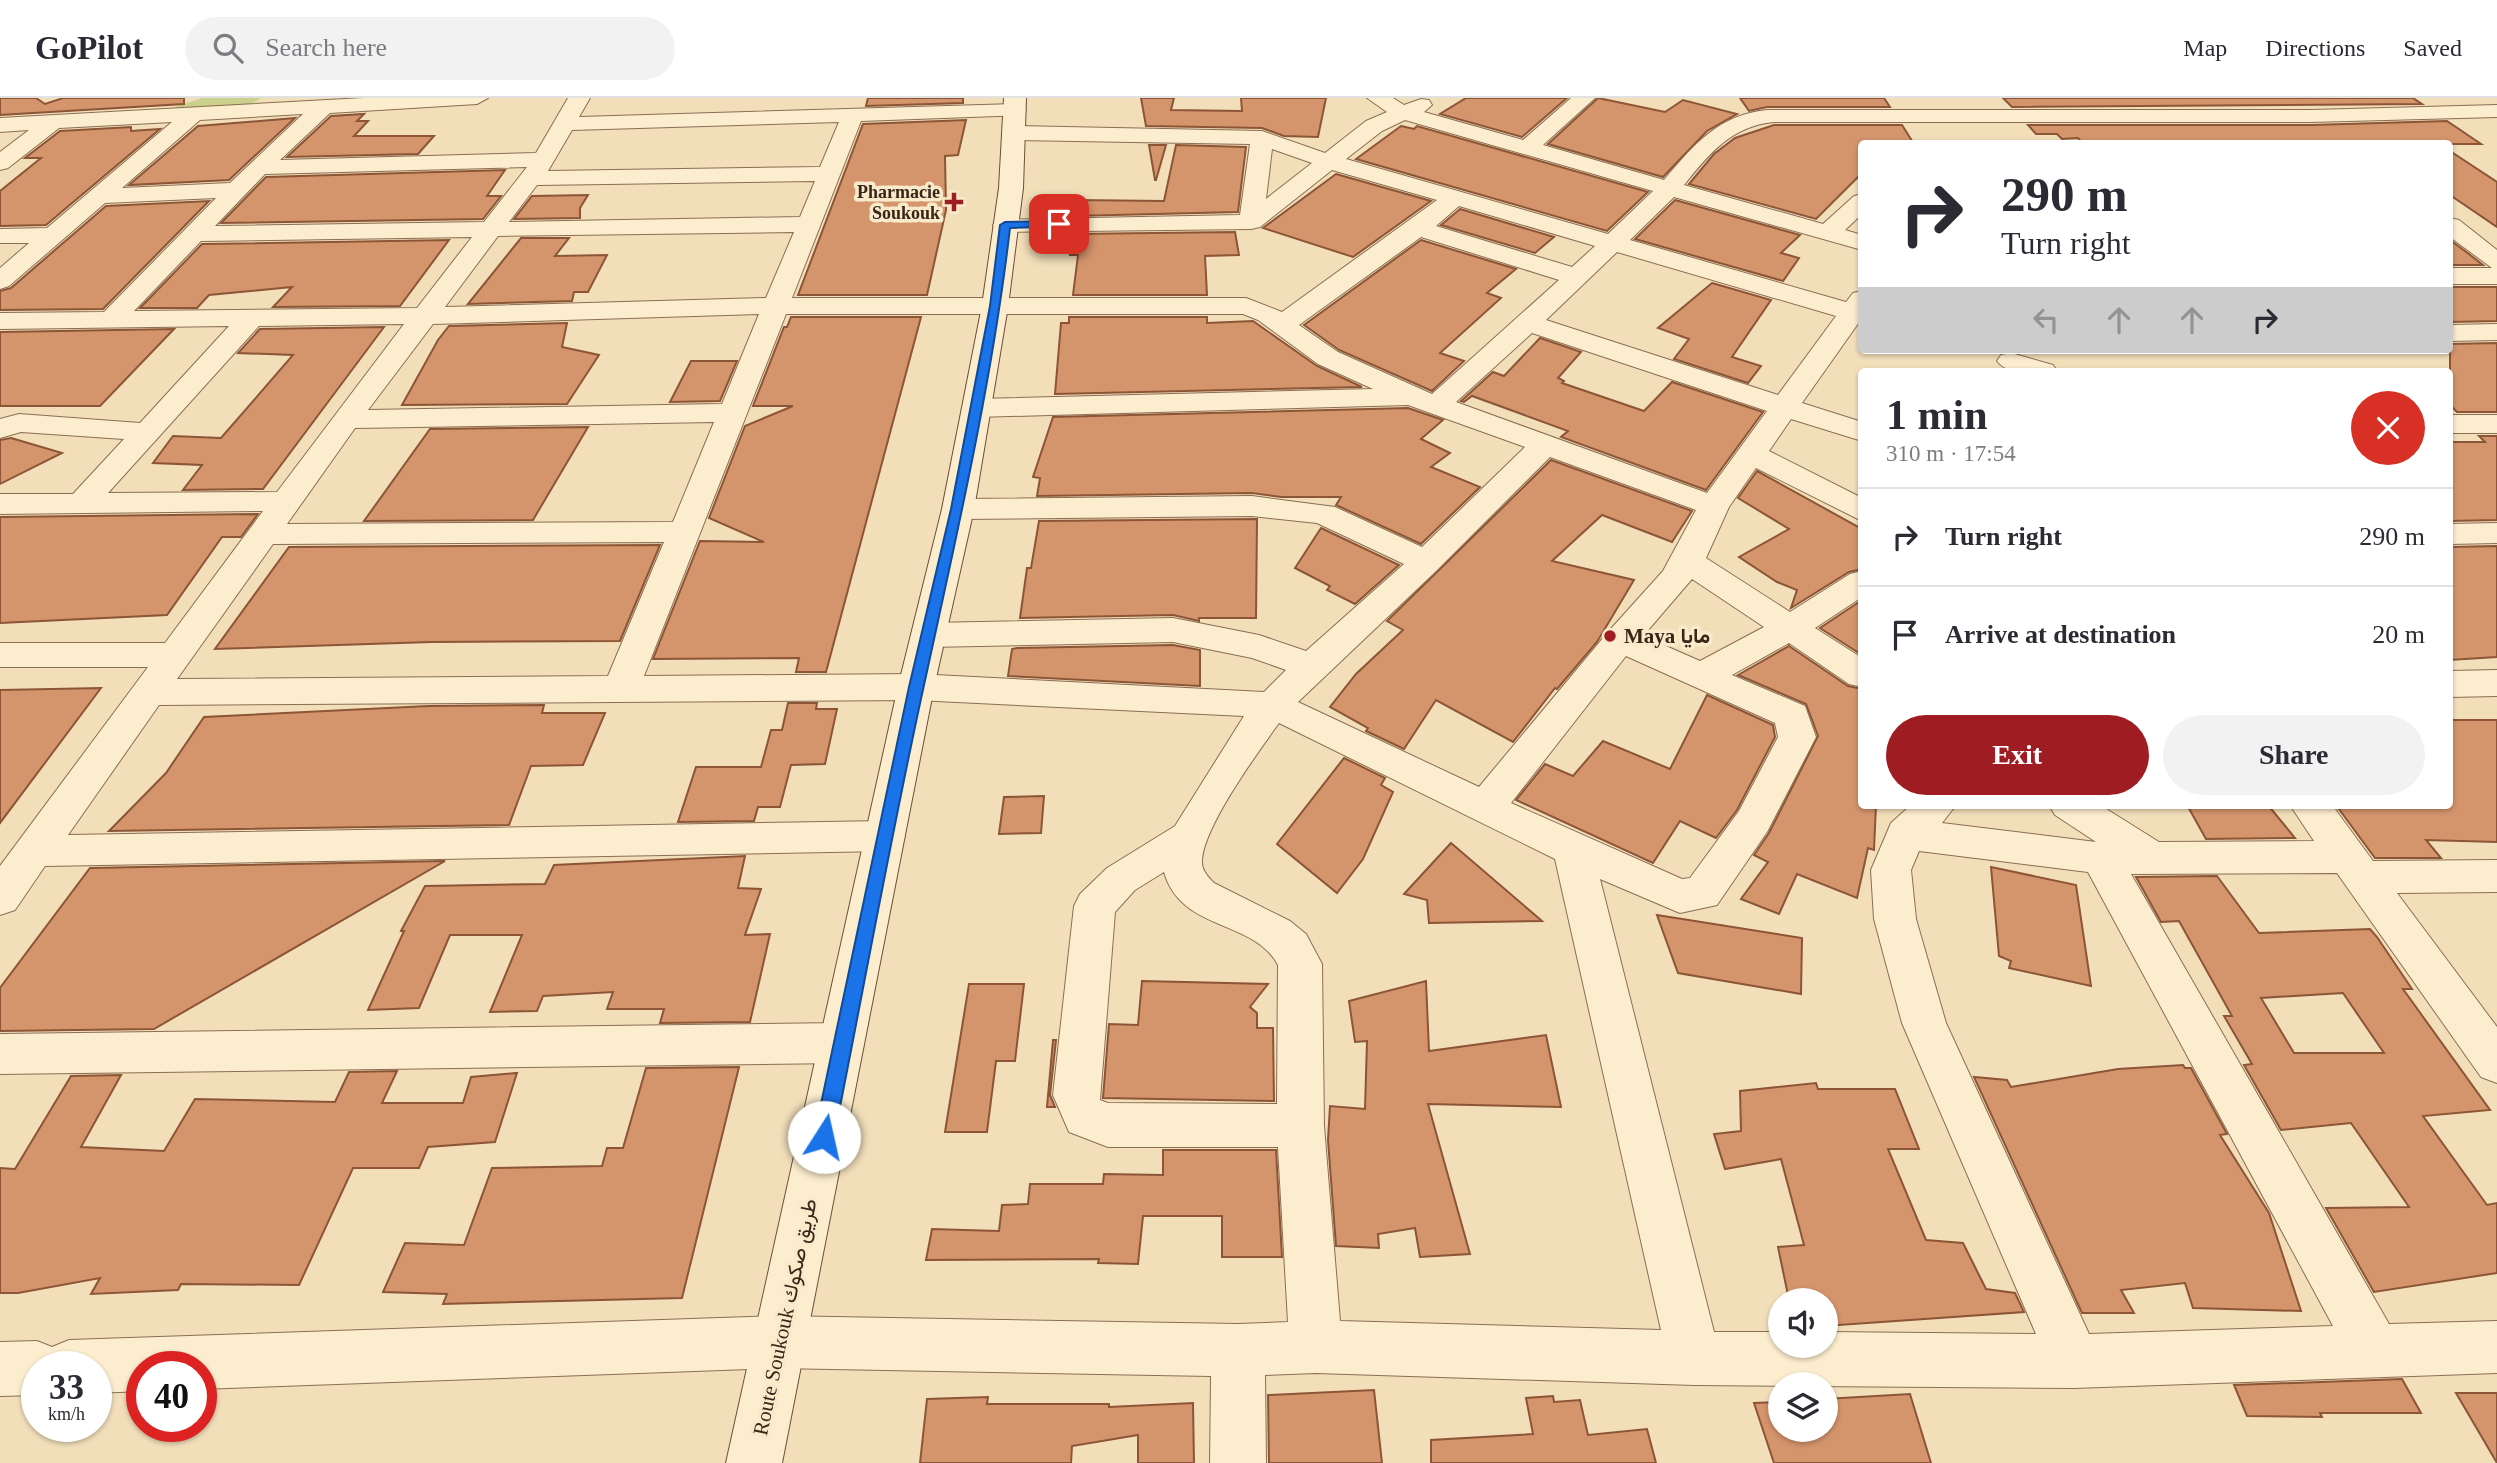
<!DOCTYPE html>
<meta charset="utf-8">
<style>
:root{--surface:#fff;--page:#f2f2f3;--text:#2b2b33;--muted:#7c7c81;--line:#e1e1e2;--accent:#9f1d22}
body{margin:0;font-family:"Times New Roman",Vazirmatn,serif;background:var(--page);color:var(--text);height:100vh;display:flex;flex-direction:column;font-size:26px;white-space:nowrap}
*{box-sizing:border-box;margin:0}
p{font-size:23px;color:var(--muted)}
.icon{flex:none;width:38px;height:38px;fill:none;stroke:currentColor;stroke-width:2;stroke-linecap:round;stroke-linejoin:round}
.map{position:relative;flex:1;overflow:hidden}
.sheet{position:absolute;left:1858px;top:270px;width:595px;height:441px;display:flex;flex-direction:column;background:var(--surface);border-radius:7px;box-shadow:0 2px 5px #0004}
.sheet>*{flex:none}
.banner{position:absolute;left:1858px;top:42px;width:595px;height:214px;border-radius:7px;box-shadow:0 2px 5px #0004;background:#fff;color:var(--text);overflow:hidden}
.buttons{position:absolute;left:1768px;top:1190px;display:grid;gap:14px}
.buttons a{display:grid;place-items:center;width:70px;height:70px;border-radius:50%;background:var(--surface);box-shadow:0 2px 5px #0004;font-size:35px}
.speed{position:absolute;left:21px;top:1253px;display:flex;gap:14px;font-size:35px;font-weight:700;text-align:center}
.speed>*{display:grid;place-content:center;width:91px;height:91px;border-radius:50%;background:var(--surface);box-shadow:0 2px 5px #0004;line-height:1}
.speed small{font-size:18px;font-weight:400}
.speed .limit{border:10px solid #d22;background:#fff;color:#111}
.pin{position:absolute;display:grid;place-items:center;width:60px;height:60px;color:#fff;margin:-30px;border-radius:14px;box-shadow:0 4px 10px #0006}
.me{position:absolute;width:77px;margin:-38px;rotate:10deg;stroke-linejoin:round;filter:drop-shadow(0 0 5px #0008)}
.turn{display:flex;align-items:center;gap:24px;height:147px;padding:0 28px;font-size:32px}
.turn .icon{width:91px;height:91px;stroke-width:2.5}
.turn b{display:block;font-size:49px;line-height:60px}
.lanes{display:flex;align-items:center;height:66px;padding:0 28px;background:#0003;justify-content:center;gap:35px;direction:ltr}
.lanes .off{opacity:.35}
.round{display:grid;place-items:center;flex:none;width:74px;height:74px;border-radius:37px;background:var(--page)}
.headline{display:flex;align-items:center;justify-content:space-between;height:119px;padding:0 28px}
h1{font-size:42px;font-weight:700;line-height:52px}
.primary-button{display:flex;gap:14px;margin-top:auto;padding:14px 28px}
.primary-button a{flex:1;height:80px;border-radius:42px;background:var(--accent);color:#fff;font-size:28px;font-weight:700;line-height:80px;text-align:center}
.primary-button a+a{background:var(--page);color:var(--text)}
ul{padding:0;list-style:none}
li{display:flex;align-items:center;gap:21px;height:98px;padding:0 28px;border-top:2px solid var(--line)}
li div{flex:1}
li b{display:block;font-size:26px}
li em{font-style:normal}
header{display:flex;align-items:center;gap:42px;box-sizing:border-box;height:98px;padding:0 35px;background:var(--surface);border-bottom:2px solid var(--line)}
header strong{font-size:33px}
nav{display:flex;gap:38px;margin-inline-start:auto;font-size:24px}
.search{width:490px;height:63px;background:var(--page);display:flex;align-items:center;gap:18px;box-sizing:border-box;padding:0 24px;border-radius:38px;color:var(--muted);font-size:26px}
.map>svg:first-child{display:block}
</style>
<header>
<strong>GoPilot</strong>
<div class="search"><svg class="icon" aria-label="search" viewBox="0 0 24 24"><circle cx="10" cy="10" r="6"/><path d="M15 15l6 6"/></svg>Search here</div>
<nav><a>Map</a><a>Directions</a><a>Saved</a></nav>
</header>
<div class="map">
<svg width="2497" height="1365" viewBox="0 0 2497 1365">
<rect width="100%" height="100%" fill="#f2dfba"/>
<polygon fill="#cbd18d" points="202,0 262,0 251,6 163,13"/>
<g fill="#d4946c" stroke="#8c5536" stroke-width="2" fill-rule="evenodd">
<polygon points="0,0 36,0 45,6 63,0 184,0 184,6 0,17"/>
<polygon points="868,0 963,0 963,5 866,8"/>
<polygon points="1141,0 1174,0 1171,12 1242,13 1241,0 1326,0 1318,39 1284,38 1262,30 1146,28"/>
<polygon points="1466,0 1567,0 1522,39 1440,16"/>
<polygon points="1598,0 1665,14 1683,2 1737,16 1707,33 1663,79 1548,46"/>
<polygon points="1740,0 1884,0 1890,9 1767,9 1749,13"/>
<polygon points="2003,0 2413,0 2422,6 2012,9"/>
<polygon points="364,16 357,23 368,23 354,38 434,38 418,56 287,59 331,18"/>
<polygon points="295,20 229,82 129,87 198,28"/>
<polygon points="966,22 958,57 945,58 946,112 927,197 798,197 863,26"/>
<polygon points="2447,23 2481,46 2083,46 2078,40 2062,41 2057,36 2036,36 2028,27 2311,27"/>
<polygon points="1774,27 1902,27 1914,46 1862,46 1862,75 1816,121 1689,86 1714,56 1735,40"/>
<polygon points="1401,28 1414,31 1417,28 1648,94 1607,133 1356,61"/>
<polygon points="131,29 131,33 160,31 46,127 0,128 0,93 41,60 25,60 60,33"/>
<polygon points="1149,47 1166,47 1156,82 1155,82"/>
<polygon points="1176,47 1246,49 1238,114 1074,118 1076,102 1164,103"/>
<polygon points="2450,53 2497,84 2497,129 2450,97"/>
<polygon points="505,72 487,98 501,98 483,121 221,125 266,79"/>
<polygon points="1336,76 1431,103 1353,159 1263,130"/>
<polygon points="588,97 580,110 580,120 514,121 532,98"/>
<polygon points="1675,102 1800,137 1781,155 1799,160 1783,183 1635,141"/>
<polygon points="209,103 103,211 0,212 0,193 11,190 106,108"/>
<polygon points="1460,111 1554,139 1535,155 1441,127"/>
<polygon points="1235,134 1239,157 1205,158 1207,197 1073,197 1078,157 1070,157 1074,138 1070,136"/>
<polygon points="521,140 569,140 555,158 607,157 588,194 574,194 572,203 468,206"/>
<polygon points="449,142 400,208 273,209 292,189 209,197 197,210 140,210 202,146"/>
<polygon points="1421,142 1516,171 1487,195 1501,200 1440,255 1464,263 1432,293 1339,252 1304,227"/>
<polygon points="2450,142 2465,153 2483,167 2450,167"/>
<polygon points="1712,185 1771,202 1732,259 1761,268 1748,285 1674,261 1689,241 1658,230"/>
<polygon points="2450,189 2497,189 2497,223 2450,224"/>
<polygon points="791,219 921,219 826,574 796,574 799,560 653,561 700,443 764,444 709,420 745,328 793,308 753,308 784,229 787,229"/>
<polygon points="1069,219 1207,219 1207,225 1253,223 1317,268 1362,289 1055,296 1061,225 1069,225"/>
<polygon points="567,225 562,249 599,257 567,306 402,307 438,242 449,228"/>
<polygon points="384,229 263,391 183,392 202,367 153,365 173,338 221,340 293,257 238,255 260,231"/>
<polygon points="174,231 100,308 0,308 0,234"/>
<polygon points="1540,240 1581,254 1558,280 1564,283 1562,285 1644,313 1672,284 1763,314 1706,392 1561,339 1568,333 1472,298 1464,304 1461,303 1493,274 1504,278"/>
<polygon points="2497,245 2497,314 2457,314 2450,307 2450,246"/>
<polygon points="691,263 737,263 720,303 670,304"/>
<polygon points="1408,310 1443,322 1421,341 1450,355 1431,369 1480,389 1421,446 1336,407 1341,399 1281,399 1252,395 1037,398 1040,380 1033,379 1053,319"/>
<polygon points="588,329 533,422 364,423 430,331"/>
<polygon points="2479,338 2497,338 2497,422 2450,423 2450,344 2485,344"/>
<polygon points="11,340 62,355 0,386 0,342"/>
<polygon points="1551,362 1692,413 1672,444 1602,417 1552,463 1634,482 1597,544 1557,591 1555,590 1513,644 1436,602 1404,651 1366,633 1368,630 1330,609 1356,576 1403,532 1387,523"/>
<polygon points="1757,373 1862,431 1862,471 1849,474 1791,510 1797,492 1777,484 1739,459 1789,431 1738,400"/>
<polygon points="258,416 241,439 222,439 167,517 0,525 0,419"/>
<polygon points="1257,421 1256,520 1199,520 1199,523 1173,517 1020,520 1027,470 1031,470 1039,423"/>
<polygon points="1321,430 1399,467 1355,506 1327,492 1330,488 1295,470"/>
<polygon points="660,447 620,543 431,544 215,551 289,449"/>
<polygon points="2497,448 2497,559 2450,562 2450,449"/>
<polygon points="1862,502 1862,557 1820,530"/>
<polygon points="1173,547 1200,552 1200,588 1008,578 1012,551 1017,550"/>
<polygon points="1789,548 1848,588 1862,591 1862,707 1876,707 1874,752 1868,750 1857,800 1797,776 1779,816 1741,801 1768,764 1754,757 1769,735 1818,638 1806,606 1738,577"/>
<polygon points="101,590 0,725 0,592"/>
<polygon points="1707,597 1773,627 1775,639 1737,712 1716,740 1680,723 1653,765 1516,702 1545,666 1573,678 1603,643 1670,671"/>
<polygon points="788,605 817,605 816,611 837,611 825,666 791,667 780,709 758,709 754,723 678,724 696,669 761,669 771,632 782,632"/>
<polygon points="544,607 542,615 605,615 583,667 531,668 509,727 109,733 166,675 204,619 428,608"/>
<polygon points="2450,622 2497,622 2497,744 2426,742 2441,760 2375,760 2336,707 2450,707"/>
<polygon points="1344,660 1385,680 1381,687 1393,694 1363,761 1337,795 1277,746"/>
<polygon points="1044,698 1041,735 999,736 1004,699"/>
<polygon points="2187,707 2268,707 2295,740 2206,741"/>
<polygon points="1451,745 1542,823 1429,825 1427,802 1404,796"/>
<polygon points="745,758 738,790 761,791 745,837 770,836 750,924 660,925 664,911 607,911 613,894 543,898 537,913 490,914 522,837 450,837 419,910 368,912 404,833 401,833 425,788 545,786 554,767"/>
<polygon points="445,763 154,931 0,933 0,890 90,770"/>
<polygon points="1991,769 2076,787 2091,888 2009,870 2011,863 1999,858"/>
<path d="M2217,778l42,57 111,-4 7,8 35,52h-9l87,121 -67,6 64,89 10,-2v70l-123,19 -48,-84 83,-1 -58,-84 -70,7 -37,-65 8,-1 -28,-48h8l-53,-95 -18,1 -25,-45zM2343,895l41,60h-90l-33,-55z"/>
<polygon points="1657,817 1802,840 1801,896 1678,875"/>
<polygon points="1142,883 1268,886 1250,909 1257,915 1257,930 1273,930 1274,1003 1103,1000 1109,926 1138,927"/>
<polygon points="1426,883 1429,953 1546,937 1561,1009 1428,1006 1470,1156 1420,1159 1415,1130 1378,1136 1379,1150 1336,1148 1328,1042 1330,1008 1365,1011 1367,943 1355,944 1349,903"/>
<polygon points="969,886 1024,886 1015,963 996,963 987,1034 945,1034"/>
<polygon points="1053,942 1056,942 1050,997 1055,1009 1047,1009"/>
<polygon points="2183,967 2185,970 2191,970 2227,1036 2220,1037 2269,1115 2301,1213 2193,1210 2185,1185 2121,1192 2134,1215 2082,1215 1974,979 2007,982 2011,989 2118,971"/>
<polygon points="739,969 682,1200 443,1206 447,1196 383,1194 405,1145 464,1147 492,1070 602,1068 607,1050 623,1050 646,970"/>
<polygon points="397,973 382,1005 463,1005 471,979 517,975 495,1044 428,1049 419,1070 353,1070 299,1187 181,1186 178,1192 91,1196 100,1180 18,1195 0,1195 0,1070 15,1071 71,978 121,977 81,1049 164,1053 195,1001 335,1004 349,974"/>
<polygon points="1816,985 1818,991 1895,991 1919,1051 1888,1051 1926,1142 1963,1145 1986,1191 2015,1195 2024,1214 1825,1228 1825,1202 1789,1202 1778,1149 1804,1147 1781,1061 1725,1071 1714,1036 1741,1033 1740,993"/>
<polygon points="1163,1052 1276,1052 1282,1159 1222,1159 1222,1118 1143,1118 1138,1166 1098,1165 1099,1161 926,1162 932,1131 999,1133 1002,1107 1028,1106 1030,1086 1103,1086 1104,1076 1163,1077"/>
<polygon points="2402,1281 2421,1315 2320,1315 2322,1319 2247,1318 2234,1287"/>
<polygon points="1374,1292 1382,1365 1269,1365 1268,1297"/>
<polygon points="2456,1295 2497,1295 2497,1365"/>
<polygon points="1910,1296 1931,1365 1774,1365 1754,1305 1780,1304 1780,1332 1825,1332 1825,1301"/>
<polygon points="1553,1298 1554,1304 1580,1302 1588,1337 1647,1331 1656,1365 1431,1365 1431,1342 1533,1336 1526,1300"/>
<polygon points="988,1299 987,1306 1109,1306 1109,1309 1193,1305 1194,1365 1138,1365 1138,1337 1072,1348 1071,1365 920,1365 927,1301"/>
</g>
<g fill="none" stroke-linecap="round" stroke-linejoin="round">
<g stroke="#8a6e53" stroke-width="2">
<g id="street">
<path d="M364,0h124l-11,6 -147,9 -50,47 256,-7 32,-55h22l-11,19 436,-13 11,6 -3,5 -162,6 -69,177h454l36,14 155,-112 -105,-30 -72,57 -9,2 -246,3 -9,-2 -3,-5 3,-5 244,-5 10,-71 -236,-4 -11,-7 11,-7 248,5 63,22 41,-32 21,-9 -20,-14h26l11,7 17,-6 8,1 3,5 -8,7 99,28 48,-42h24l-52,47 121,35c31,-36 54,-65 103,-70h544l186,-5v12l-186,5h-537c-43,4 -65,32 -90,63l139,39 31,-28 8,-2v20l-17,16 17,5v15l-188,-53 -44,43 216,62 7,-9 9,-2v27l-60,85 60,19v19l-71,-22 -22,32 93,47v23l-106,-53 -27,39 -23,51 84,54 60,-38 12,-3v26l-47,31 47,30v29l-13,-3 -60,-41 -57,32 73,31 11,31 -49,95 -50,73 -37,8 -80,-34 114,453h66v14h45v-14l211,2 -134,-311 -28,-104 -3,-49 20,-47 20,-18h45l-14,18 154,19 -41,-27 -6,-10h51l59,37 155,-1 -24,-36h42l41,56 124,-1v32l-100,1 100,134v56l-16,-6 -144,-204 -206,1 258,450 108,-3v52l-423,15 -380,-3 -378,-12 -51,2 1,88h-56l1,-87 -433,-8 -577,21v-22h-59v24l-46,2v-26h-59v28l-37,1v-54l37,-1 15,6 17,-7 709,-24 460,8 50,-2 -10,-175h-170l-39,-15 -16,-37 21,-189 6,-12 27,-26 68,-42 69,-110 -328,-16 -757,5 -91,130 817,-14 14,4 6,11 -6,11 -14,4 -840,15 -30,44 -15,5v-49l148,-199h-148v-24h165l98,-132 -263,3v-20h73l51,-55 -103,-7 -21,6v-19l19,-5 121,9 89,-97 -229,3v-16l104,-1 112,-114 -111,5 -96,83 -9,3v-21l29,-25h-29v-14l47,-1 125,-106 -113,6 -51,40 -8,2v-18l29,-22 -29,2v-14zM303,16l-73,69 -108,5 78,-68zM1405,22l248,71 -45,43 -262,-75 36,-28zM839,24l-19,45 -272,4 24,-41zM1272,51l40,14 -46,36zM527,69l-43,55 -269,4 50,-52zM815,83l-15,36 -291,5 28,-37zM1459,108l136,40 -23,21 -136,-41zM794,134l-28,66 -321,9 53,-71zM472,139l-55,71 -283,3 67,-70zM1421,139l138,43 -127,114 -94,-42 -39,-27zM1617,154l219,64 -58,79 -232,-75zM759,216l-37,90 -354,6 65,-86zM786,216h457l15,6 60,44 55,25 -396,10 -10,3 -5,6 5,6 10,3 431,-12 117,42 -103,100 -87,-40 -83,-11 -294,3 -11,3 -5,7 5,7 11,3 294,-3 65,7 87,41 -98,87 -47,-16 -86,-17 -245,5 -12,4 -5,8 5,8 12,4 245,-5 79,16 34,12 -22,22 -348,-18 -272,2zM404,226l-127,168 -169,1 151,-167zM1532,235l235,78 -60,82 -251,-91zM714,324l-41,100 -386,2 68,-96zM1550,359l146,53 -33,61 -55,61 -129,155 -181,-85 138,-131zM664,444l-56,134 -431,3 96,-135zM1692,481l72,48 -64,34 -57,-25zM1626,558l149,67 3,14 -39,74 -49,67 -8,1 -171,-76zM1279,625l276,136 106,471 -321,-9 -16,-195 -2,-162 -16,-30 -16,-13 -76,-38c-7,-7 -13,-14 -12,-23 2,-34 56,-108 77,-137zM1919,753l169,21 245,454 -244,8 -143,-311 -30,-104 -5,-49zM1164,774c17,60 90,47 114,93l-1,139 -169,-1 -8,-3 15,-188 20,-22z"/>
<polygon points="2450,120 2459,122 2497,152 2497,186 2450,186 2450,170 2492,170 2450,139"/>
<polygon points="2497,226 2497,242 2450,243 2450,227"/>
<path d="M2011,255l42,12 4,6c-18,0 -49,6 -60,-10l4,-6z"/>
<rect x="2450" y="317" width="47" height="18"/>
<polygon points="2497,425 2497,445 2450,446 2450,426"/>
<polygon points="2497,572 2497,598 2450,599 2450,573"/>
<polygon points="841,925 857,931 864,945 857,959 841,965 0,976 0,936"/>
</g>
</g>
<g stroke="#6c4f36" stroke-width="2">
<polygon id="secondary" points="1004,0 1026,0 1023,90 1008,208 974,411 934,589 782,1365 726,1365 898,589 942,411 982,208 999,90"/>
</g>
<use href="#street" fill="#fcedce" fill-rule="evenodd"/>
<use href="#secondary" fill="#fcedce" fill-rule="evenodd"/>
</g>
<path fill="#1a73e8" stroke="#114b97" stroke-width="2" d="M1059,123l4,5 -53,2c-18,155 -53,305 -86,457 -33,150 -60,302 -90,452l-3,6 -7,3 -7,-3 -3,-6 95,-450 42,-178 39,-203 10,-81 5,-3z"/>
<g fill="#9f1d22" stroke="#f9eaca" stroke-width="2.5">
<path d="M950.5 93.5h7v7h7v7h-7v7h-7v-7h-7v-7h7z"/>
<circle cx="1610" cy="538" r="7"/>
</g>
<g text-anchor="middle" stroke-width="7" stroke-linejoin="round" paint-order="stroke">
<g font-size="18" font-weight="bold" fill="#382719" stroke="#f9eaca" text-anchor="end">
<text x="940" y="100">Pharmacie<tspan x="940" dy="21">Soukouk</tspan></text>
</g>
<g font-size="21" font-weight="bold" fill="#382719" stroke="#f9eaca" text-anchor="start">
<text x="1624" y="545">Maya مايا</text>
</g>
<g font-size="21" fill="#382719" stroke="#f9eaca">
<text transform="translate(785 1219) rotate(-78)" y="7">Route Soukouk طريق صكوك</text>
</g>
</g>
</svg>
<div class="buttons">
<a><svg class="icon" aria-label="sound" viewBox="0 0 24 24"><path d="M4 9h4l5-4v14l-5-4H4zM17 9q2 3 0 6"/></svg></a>
<a><svg class="icon" aria-label="layers" viewBox="0 0 24 24"><path d="M12 4l9 5-9 5-9-5zM3 14l9 5 9-5"/></svg></a>
</div>
<div class="speed"><div>33<small>km/h</small></div><div class="limit">40</div></div>
<div class="pin" style="left:1059px;top:126px;background:#d93025"><svg class="icon" aria-label="arrive" viewBox="0 0 24 24"><path d="M6 21V4h12l-3 4 3 4H6"/></svg></div>
<svg class="me" style="left:824px;top:1039px" viewBox="-20 -20 40 40"><circle r="19" fill="#fff"/><path d="M0-13L10 11 0 6-10 11z" fill="#1a73e8"/></svg>
<div class="banner">
<div class="turn"><svg class="icon" aria-label="right" viewBox="0 0 24 24"><path d="M7 20v-9h11M14 6l5 5-5 5"/></svg><div><b>290 m</b>Turn right</div></div>
<div class="lanes"><svg class="icon off" aria-label="left" viewBox="0 0 24 24"><path d="M17 20v-9H6M10 6l-5 5 5 5"/></svg><svg class="icon off" aria-label="ahead" viewBox="0 0 24 24"><path d="M12 20V5M6 11l6-6 6 6"/></svg><svg class="icon off" aria-label="ahead" viewBox="0 0 24 24"><path d="M12 20V5M6 11l6-6 6 6"/></svg><svg class="icon" aria-label="right" viewBox="0 0 24 24"><path d="M7 20v-9h11M14 6l5 5-5 5"/></svg></div>
</div>
<section class="sheet">
<div class="headline"><div><h1>1 min</h1><p>310 m · 17:54</p></div><a class="round" style="background:#d93025;color:#fff"><svg class="icon" aria-label="close" viewBox="0 0 24 24"><path d="M6 6l12 12M18 6L6 18"/></svg></a></div>
<ul>
<li><svg class="icon" aria-label="right" viewBox="0 0 24 24"><path d="M7 20v-9h11M14 6l5 5-5 5"/></svg><div><b>Turn right</b></div><em>290 m</em></li>
<li><svg class="icon" aria-label="arrive" viewBox="0 0 24 24"><path d="M6 21V4h12l-3 4 3 4H6"/></svg><div><b>Arrive at destination</b></div><em>20 m</em></li>
</ul>
<div class="primary-button"><a>Exit</a><a>Share</a></div>
</section>
</div>
